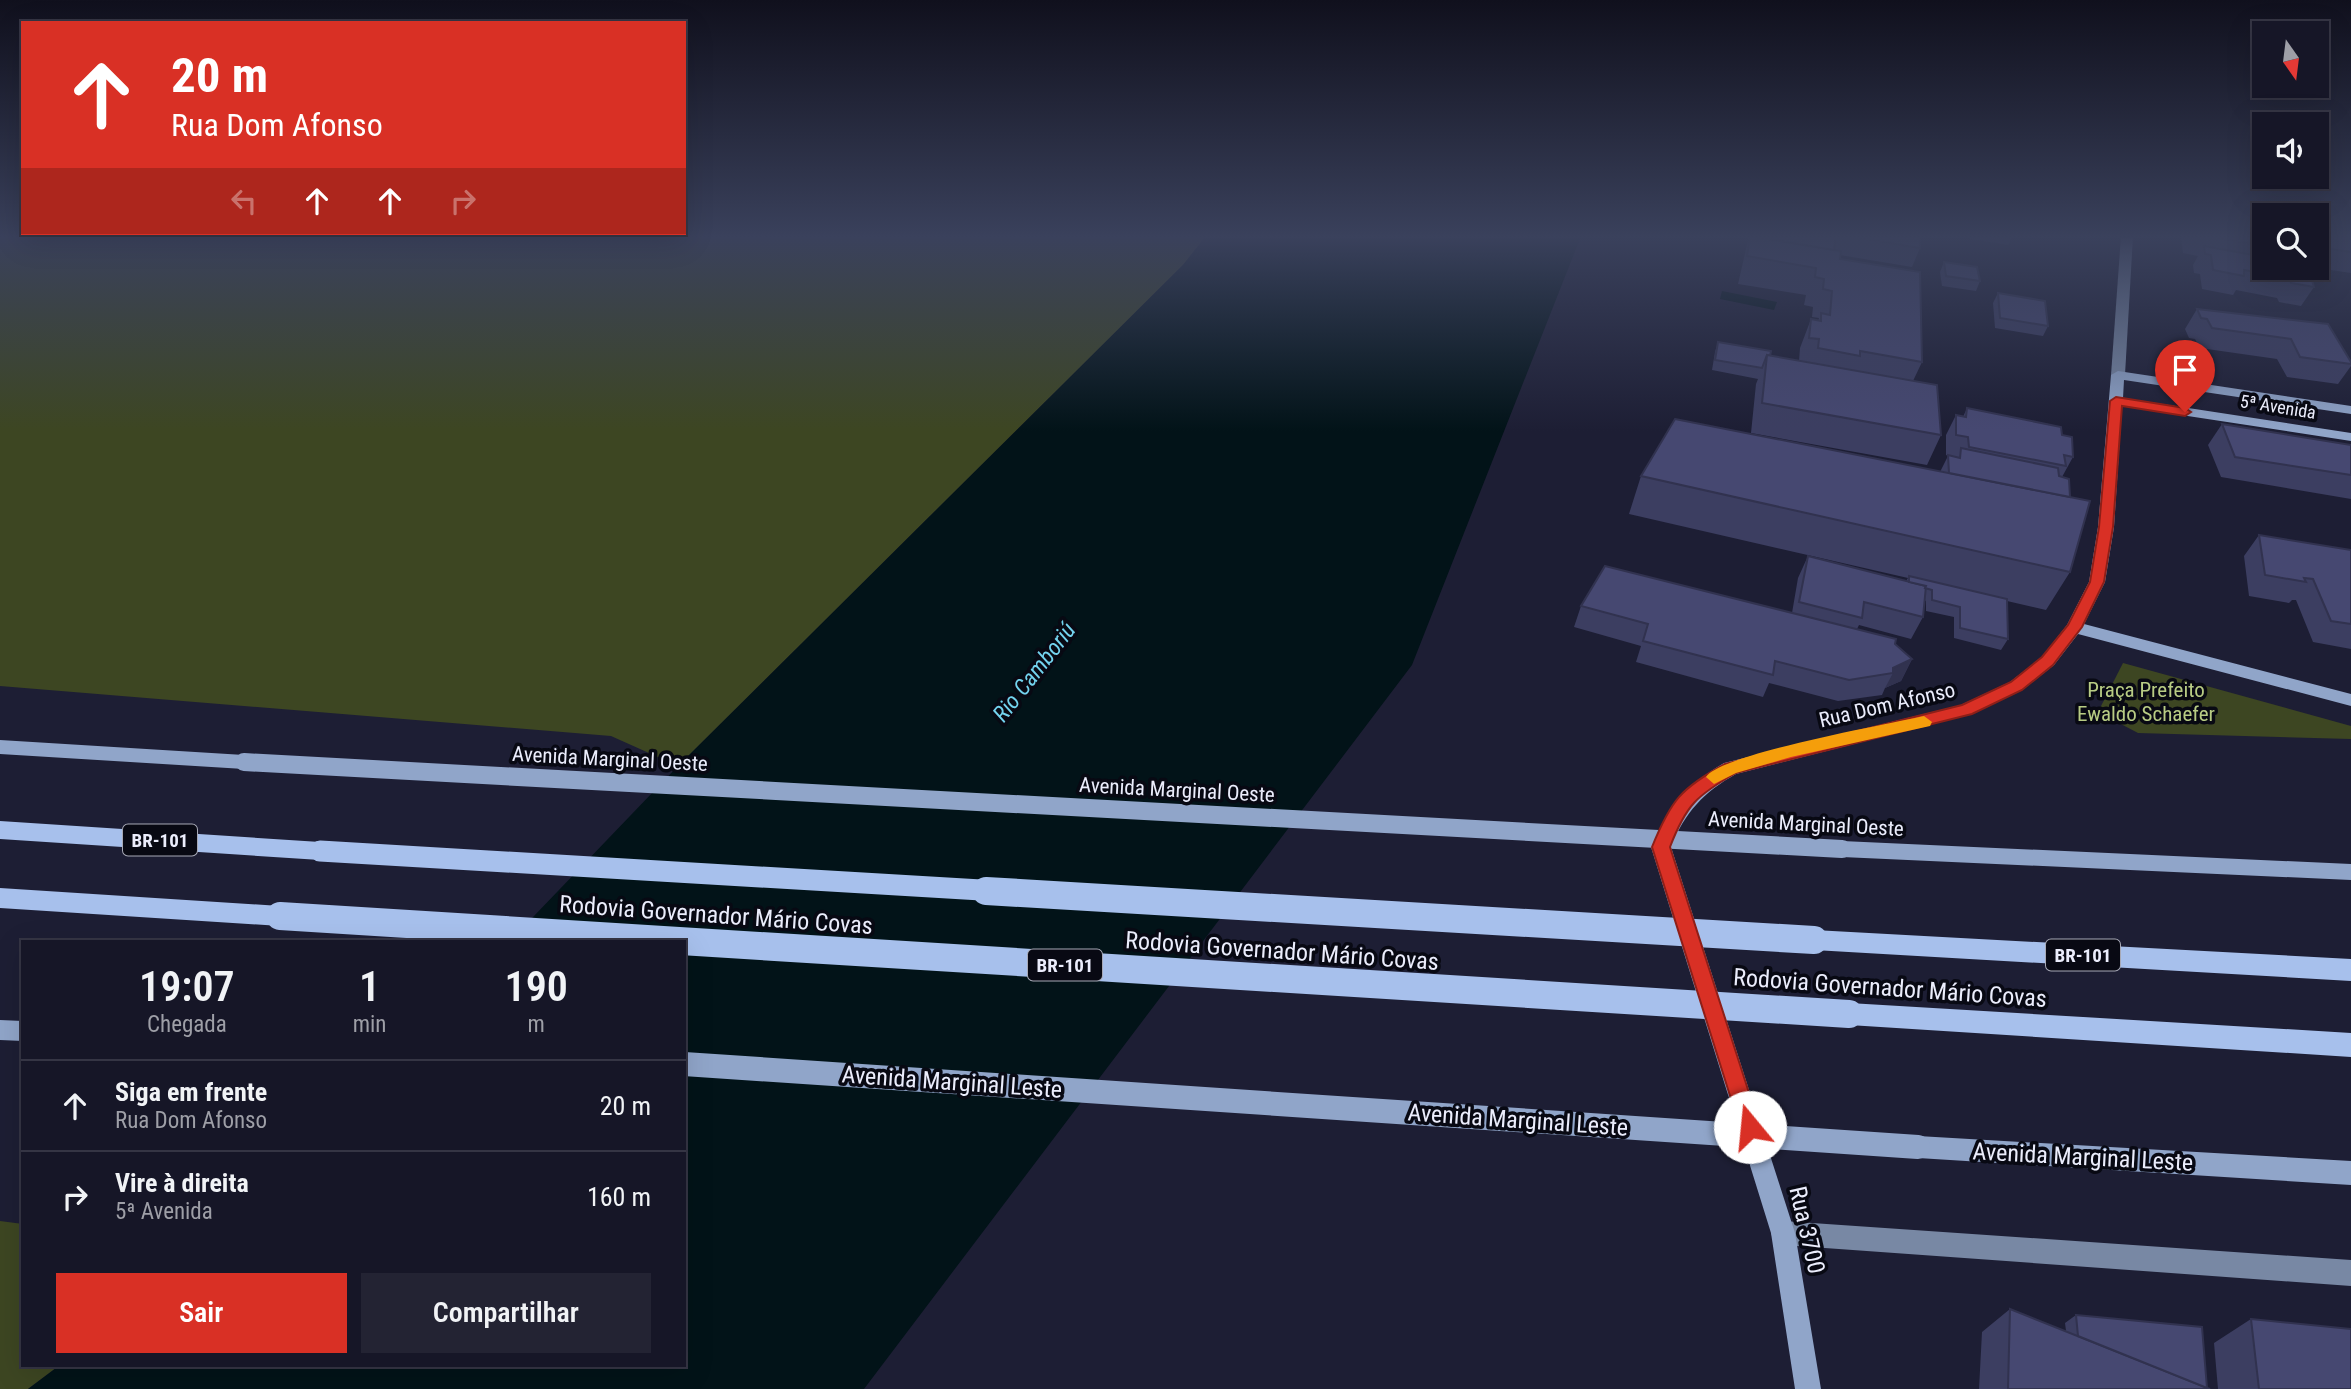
<!DOCTYPE html>
<html lang="pt">
<meta charset="utf-8">
<style>
:root{--surface:#161627;--page:#232333;--text:#f1f3f6;--muted:#9e9fa7;--line:#353544;--accent:#d93025}
body{margin:0;font-family:"Roboto Condensed",sans-serif;background:var(--page);color:var(--text);height:100vh;display:flex;flex-direction:column;font-size:26px;white-space:nowrap}
*{box-sizing:border-box;margin:0}
p{font-size:23px;color:var(--muted)}
.icon{flex:none;width:38px;height:38px;fill:none;stroke:currentColor;stroke-width:2;stroke-linecap:round;stroke-linejoin:round}
.map{position:relative;flex:1;overflow:hidden}
.sheet{position:absolute;left:21px;top:940px;width:665px;height:427px;display:flex;flex-direction:column;background:var(--surface);border-radius:0px;box-shadow:0 7px 28px #0002,0 0 0 2px var(--line)}
.sheet>*{flex:none}
.banner{position:absolute;left:21px;top:21px;width:665px;height:214px;border-radius:0px;box-shadow:0 7px 28px #0002,0 0 0 2px var(--line);background:#d93025;color:#fff;overflow:hidden}
.needle{width:46px;rotate:166deg}
.controls{position:absolute;left:2252px;top:21px;display:grid;gap:14px}
.controls a{display:grid;place-items:center;width:77px;height:77px;border-radius:0px;background:var(--surface);box-shadow:0 7px 28px #0002,0 0 0 2px var(--line);font-size:35px}
.pin{position:absolute;display:grid;place-items:center;width:60px;height:60px;color:#fff;margin:-72px -30px;border-radius:50% 50% 50% 0;rotate:-45deg;box-shadow:0 0 7px #0007}
.pin .icon{rotate:45deg}
.me{position:absolute;width:77px;margin:-38px;rotate:343deg;stroke-linejoin:round;filter:drop-shadow(0 0 5px #0008)}
.turn{display:flex;align-items:center;gap:24px;height:147px;padding:0 35px;font-size:32px}
.turn .icon{width:91px;height:91px;stroke-width:2.5}
.turn b{display:block;font-size:49px;line-height:60px}
.lanes{display:flex;align-items:center;height:66px;padding:0 35px;background:#0003;justify-content:center;gap:35px;direction:ltr}
.lanes .off{opacity:.35}
.eta{display:flex;justify-content:space-evenly;align-items:center;height:119px;text-align:center}
.eta b{font-size:42px;font-weight:600;line-height:49px}
.primary-button{display:flex;gap:14px;margin-top:auto;padding:14px 35px}
.primary-button a{flex:1;height:80px;border-radius:0px;background:var(--accent);color:#fff;font-size:28px;font-weight:600;line-height:80px;text-align:center}
.primary-button a+a{background:var(--page);color:var(--text)}
ul{padding:0;list-style:none}
li{display:flex;align-items:center;gap:21px;height:91px;padding:0 35px;border-top:2px solid var(--line)}
li div{flex:1}
li b{display:block;font-size:26px}
li em{font-style:normal}
.map>svg:first-child{display:block}
</style>
<div class="map">
<svg width="2351" height="1389" viewBox="0 0 2351 1389">
<rect width="100%" height="100%" fill="#1d1e34"/>
<g fill="#3d4622">
<polygon points="0,236 1206,236 1183,265 678,766 611,736 0,686"/>
<polygon points="2123,663 2351,726 2351,739 2138,733 2098,712"/>
<polygon points="0,1221 23,1224 23,1365 60,1365 28,1389 0,1389"/>
</g>
<g fill="#021318">
<polygon points="1206,236 1581,236 1412,665 864,1389 28,1389 60,1365 684,1365 684,942 510,941 678,766 1183,265"/>
<polygon points="1722,291 1777,302 1774,310 1720,299"/>
</g>
<g fill="none" stroke-linecap="round" stroke-linejoin="round">
<g fill="#7888a4" fill-rule="evenodd">
<polygon points="2121,236 2133,236 2125,375 2118,379 2111,375"/>
<polygon points="1783,1221 2351,1260 2351,1286 1783,1245 1774,1242 1771,1233 1774,1224"/>
</g>
<g fill="#90a5c9" fill-rule="evenodd">
<path d="M2118,371l233,35v8l-227,-34 -1,18 228,35v8l-229,-35 -8,121 -9,55 -21,42 267,70v12l-273,-72 -24,31 -32,25 -50,24 -236,60c-32,18 -51,38 -65,73l124,386 26,156h-26l-24,-156 -120,-386c17,-39 37,-63 73,-84l237,-58 49,-23 32,-25 25,-32 22,-43 9,-55 13,-152z"/>
<polygon points="0,740 244,755 251,757 253,762 251,767 244,769 0,754"/>
<polygon points="1842,841 2351,864 2351,880 1842,857 1835,854 1832,849 1835,844"/>
<polygon points="0,1020 23,1021 23,1041 0,1040"/>
<polygon points="1918,1136 2351,1161 2351,1185 1918,1158 1910,1155 1906,1147 1910,1139"/>
</g>
<g fill="#a7c0ec" fill-rule="evenodd">
<polygon points="0,821 320,842 328,844 332,851 328,858 320,860 0,839"/>
<polygon points="0,888 280,906 289,909 292,916 289,923 280,926 0,908"/>
<polygon points="1814,930 2351,959 2351,981 1814,950 1805,947 1802,940 1805,933"/>
<polygon points="1849,1003 2351,1033 2351,1057 1849,1025 1840,1022 1836,1014 1840,1006"/>
</g>
<polyline stroke="#90a5c9" stroke-width="18" points="244,762 1842,849"/>
<polyline stroke="#90a5c9" stroke-width="24" points="684,1064 1918,1147"/>
<polyline stroke="#a7c0ec" stroke-width="21" points="320,851 1015,892"/>
<g stroke="#a7c0ec" stroke-width="28">
<polyline points="986,891 1814,940"/>
<polyline points="280,916 1849,1014"/>
</g>
</g>
<g fill="#3c3e61">
<polygon points="1749,236 1920,236 1920,248 1912,267 1840,255 1840,259 1922,362 1913,381 1941,435 1927,465 1751,433 1756,384 1758,379 1712,370 1715,352 1718,342 1770,356 1799,361 1800,348 1811,319 1818,321 1819,318 1812,317 1813,307 1804,305 1806,295 1738,284"/>
<polygon points="1953,236 2013,236 2008,245"/>
<polygon points="2181,236 2264,236 2264,268 2314,287 2301,306 2279,302 2277,298 2236,290 2233,295 2202,289 2200,274 2194,273 2193,265 2198,256 2183,253"/>
<polygon points="2317,236 2351,236 2351,273 2317,268"/>
<polygon points="1944,262 1980,281 1976,291 1942,286 1940,272"/>
<polygon points="1998,293 2048,326 2043,336 1995,328 1993,303"/>
<polygon points="2197,309 2328,324 2351,362 2351,366 2338,384 2287,377 2277,359 2200,348 2195,339 2189,338 2185,329"/>
<polygon points="1967,408 2062,435 2073,457 2062,477 2070,572 2046,610 2007,601 2008,639 2001,650 1954,638 1954,617 1926,611 1926,601 1924,600 1923,617 1911,639 1859,625 1857,629 1895,644 1912,659 1901,681 1885,688 1882,695 1838,701 1769,683 1763,697 1636,662 1641,646 1574,627 1581,606 1792,613 1798,578 1808,556 1906,581 1908,578 1629,514 1641,476 1940,472 1948,456 1946,455 1946,435 1956,415 1963,417"/>
<polygon points="2222,424 2351,445 2351,499 2221,477 2208,445"/>
<polygon points="2259,535 2351,550 2351,649 2313,642 2296,600 2292,600 2289,603 2249,596 2244,556"/>
<polygon points="2010,1309 2066,1331 2065,1323 2076,1315 2210,1389 1979,1389 1982,1332"/>
<polygon points="2251,1319 2351,1389 2218,1389 2214,1343"/>
</g>
<polygon fill="#31324f" points="1912,659 1901,681 1885,688 1893,673 1893,668"/>
<g fill="#464871" stroke="#31324f" stroke-width="2">
<polygon points="1750,236 1841,251 1840,259 1920,272 1922,362 1860,351 1860,356 1818,348 1819,339 1809,338 1811,319 1821,321 1821,313 1830,315 1832,291 1823,289 1824,279 1815,277 1816,268 1747,256"/>
<polygon points="1751,236 1836,236 1834,250"/>
<polygon points="1848,236 1920,236 1920,248"/>
<polygon points="2206,236 2264,236 2264,240 2263,240 2264,246"/>
<polygon points="2317,236 2351,236 2351,252 2317,247"/>
<polygon points="2204,246 2264,257 2264,268 2308,268 2314,287 2291,283 2290,278 2244,270 2244,276 2213,270 2211,255 2205,254"/>
<polygon points="1944,262 1977,267 1980,281 1946,276"/>
<polygon points="1998,293 2045,301 2048,326 2000,318"/>
<polygon points="2197,309 2328,324 2351,362 2351,364 2300,357 2291,339 2212,328 2207,319 2201,318"/>
<polygon points="1718,342 1771,351 1770,356 1767,355 1762,368 1715,360"/>
<polygon points="1767,355 1937,385 1941,435 1762,403"/>
<polygon points="1967,408 2061,427 2062,435 2072,437 2073,457 2064,455 2066,466 1969,447 1968,437 1956,435 1956,415 1966,417"/>
<polygon points="1675,419 2090,501 2070,572 1641,476"/>
<polygon points="2222,424 2351,445 2351,475 2235,457"/>
<polygon points="1961,448 2058,468 2059,476 2069,479 2070,497 1949,473 1948,455 1960,458"/>
<polygon points="2259,535 2351,550 2351,624 2331,621 2313,579 2304,578 2306,582 2265,575"/>
<polygon points="1808,556 1926,586 1923,617 1864,602 1862,618 1799,602"/>
<polygon points="1605,566 1896,639 1895,644 1912,659 1893,668 1893,673 1849,680 1775,661 1773,675 1643,641 1648,624 1581,606"/>
<polygon points="1909,576 2007,599 2008,639 1960,628 1960,607 1932,600 1932,590 1925,588 1926,586 1909,582"/>
<polygon points="2010,1309 2210,1389 2008,1389"/>
<polygon points="2076,1315 2202,1327 2207,1388 2078,1336"/>
<polygon points="2251,1319 2351,1329 2351,1389 2259,1389"/>
</g>
<linearGradient id="sky" x2="0" y2="1"><stop stop-color="#10101d"/><stop offset="0.55" stop-color="#3a415c"/><stop offset="1" stop-color="#3a415c" stop-opacity="0"/></linearGradient>
<rect width="2351" height="431" fill="url(#sky)"/>
<path fill="#d93025" stroke="#8d1f18" stroke-width="2" d="M2116,397l69,11 6,4 -6,4 -63,-10 -9,121 -9,55 -22,45 -29,38 -31,25 -50,24 -236,59c-39,22 -50,32 -66,74l90,280 -3,7 -7,3 -8,-3 -90,-287c19,-47 29,-59 73,-83l237,-59 49,-23 31,-25 26,-32 22,-43 9,-55 11,-126z"/>
<path fill="#f59e0b" d="M1924,716l8,6 -2,4 -139,31 -55,16 -22,11 -8,-7c14,-23 183,-53 218,-61z"/>
<g text-anchor="middle" stroke-width="7" stroke-linejoin="round" paint-order="stroke">
<g font-size="18" fill="#ebedfc" stroke="#080913">
<text transform="translate(2278 407) rotate(9)" y="6">5ª Avenida</text>
</g>
<g fill="#080913" stroke="#a7a9b6" stroke-width="2">
<rect x="123" y="824.5" width="74" height="31" rx="5"/>
<rect x="2046" y="939.5" width="74" height="31" rx="5"/>
<rect x="1028" y="949.5" width="74" height="31" rx="5"/>
</g>
<g font-size="19" font-weight="bold" fill="#ebedfc">
<text x="160" y="847">BR-101</text>
<text x="2083" y="962">BR-101</text>
<text x="1065" y="972">BR-101</text>
</g>
<g font-size="21" fill="#b8cc84" stroke="#080913">
<text x="2146" y="697">Praça Prefeito<tspan x="2146" dy="24">Ewaldo Schaefer</tspan></text>
</g>
<g font-size="21" fill="#ebedfc" stroke="#080913">
<text transform="translate(1887 705) rotate(-13)" y="7">Rua Dom Afonso</text>
<text transform="translate(610 759) rotate(3)" y="7">Avenida Marginal Oeste</text>
<text transform="translate(1177 790) rotate(3)" y="7">Avenida Marginal Oeste</text>
<text transform="translate(1806 824) rotate(3)" y="7">Avenida Marginal Oeste</text>
</g>
<g font-size="23" font-style="italic" fill="#73d3ee" stroke="#080913">
<text transform="translate(1034 672) rotate(-52)" y="8">Rio Camboriú</text>
</g>
<g font-size="24" fill="#ebedfc" stroke="#080913">
<text transform="translate(716 915) rotate(4)" y="8">Rodovia Governador Mário Covas</text>
<text transform="translate(1282 951) rotate(4)" y="8">Rodovia Governador Mário Covas</text>
<text transform="translate(1890 988) rotate(4)" y="8">Rodovia Governador Mário Covas</text>
<text transform="translate(952 1082) rotate(4)" y="8">Avenida Marginal Leste</text>
<text transform="translate(1518 1120) rotate(4)" y="8">Avenida Marginal Leste</text>
<text transform="translate(2083 1157) rotate(3)" y="8">Avenida Marginal Leste</text>
<text transform="translate(1807 1230) rotate(77)" y="8">Rua 3700</text>
</g>
</g>
</svg>
<div class="controls">
<a><svg class="needle" viewBox="-14 -14 28 28"><path d="M0-13l5 13h-10z" fill="#e53935"/><path d="M0 13l5-13h-10z" fill="#9e9fa7"/></svg></a>
<a><svg class="icon" aria-label="sound" viewBox="0 0 24 24"><path d="M4 9h4l5-4v14l-5-4H4zM17 9q2 3 0 6"/></svg></a>
<a><svg class="icon" aria-label="search" viewBox="0 0 24 24"><circle cx="10" cy="10" r="6"/><path d="M15 15l6 6"/></svg></a>
</div>
<div class="pin" style="left:2185px;top:412px;background:#d93025"><svg class="icon" aria-label="arrive" viewBox="0 0 24 24"><path d="M6 21V4h12l-3 4 3 4H6"/></svg></div>
<svg class="me" style="left:1750px;top:1127px" viewBox="-20 -20 40 40"><circle r="19" fill="#fff"/><path d="M0-13L10 11 0 6-10 11z" fill="#d93025"/></svg>
<div class="banner">
<div class="turn"><svg class="icon" aria-label="ahead" viewBox="0 0 24 24"><path d="M12 20V5M6 11l6-6 6 6"/></svg><div><b>20 m</b>Rua Dom Afonso</div></div>
<div class="lanes"><svg class="icon off" aria-label="left" viewBox="0 0 24 24"><path d="M17 20v-9H6M10 6l-5 5 5 5"/></svg><svg class="icon" aria-label="ahead" viewBox="0 0 24 24"><path d="M12 20V5M6 11l6-6 6 6"/></svg><svg class="icon" aria-label="ahead" viewBox="0 0 24 24"><path d="M12 20V5M6 11l6-6 6 6"/></svg><svg class="icon off" aria-label="right" viewBox="0 0 24 24"><path d="M7 20v-9h11M14 6l5 5-5 5"/></svg></div>
</div>
<section class="sheet">
<div class="eta">
<div><b>19:07</b><p>Chegada</p></div>
<div><b>1</b><p>min</p></div>
<div><b>190</b><p>m</p></div>
</div>
<ul>
<li><svg class="icon" aria-label="ahead" viewBox="0 0 24 24"><path d="M12 20V5M6 11l6-6 6 6"/></svg><div><b>Siga em frente</b><p>Rua Dom Afonso</p></div><em>20 m</em></li>
<li><svg class="icon" aria-label="right" viewBox="0 0 24 24"><path d="M7 20v-9h11M14 6l5 5-5 5"/></svg><div><b>Vire à direita</b><p>5ª Avenida</p></div><em>160 m</em></li>
</ul>
<div class="primary-button"><a>Sair</a><a>Compartilhar</a></div>
</section>
</div>
